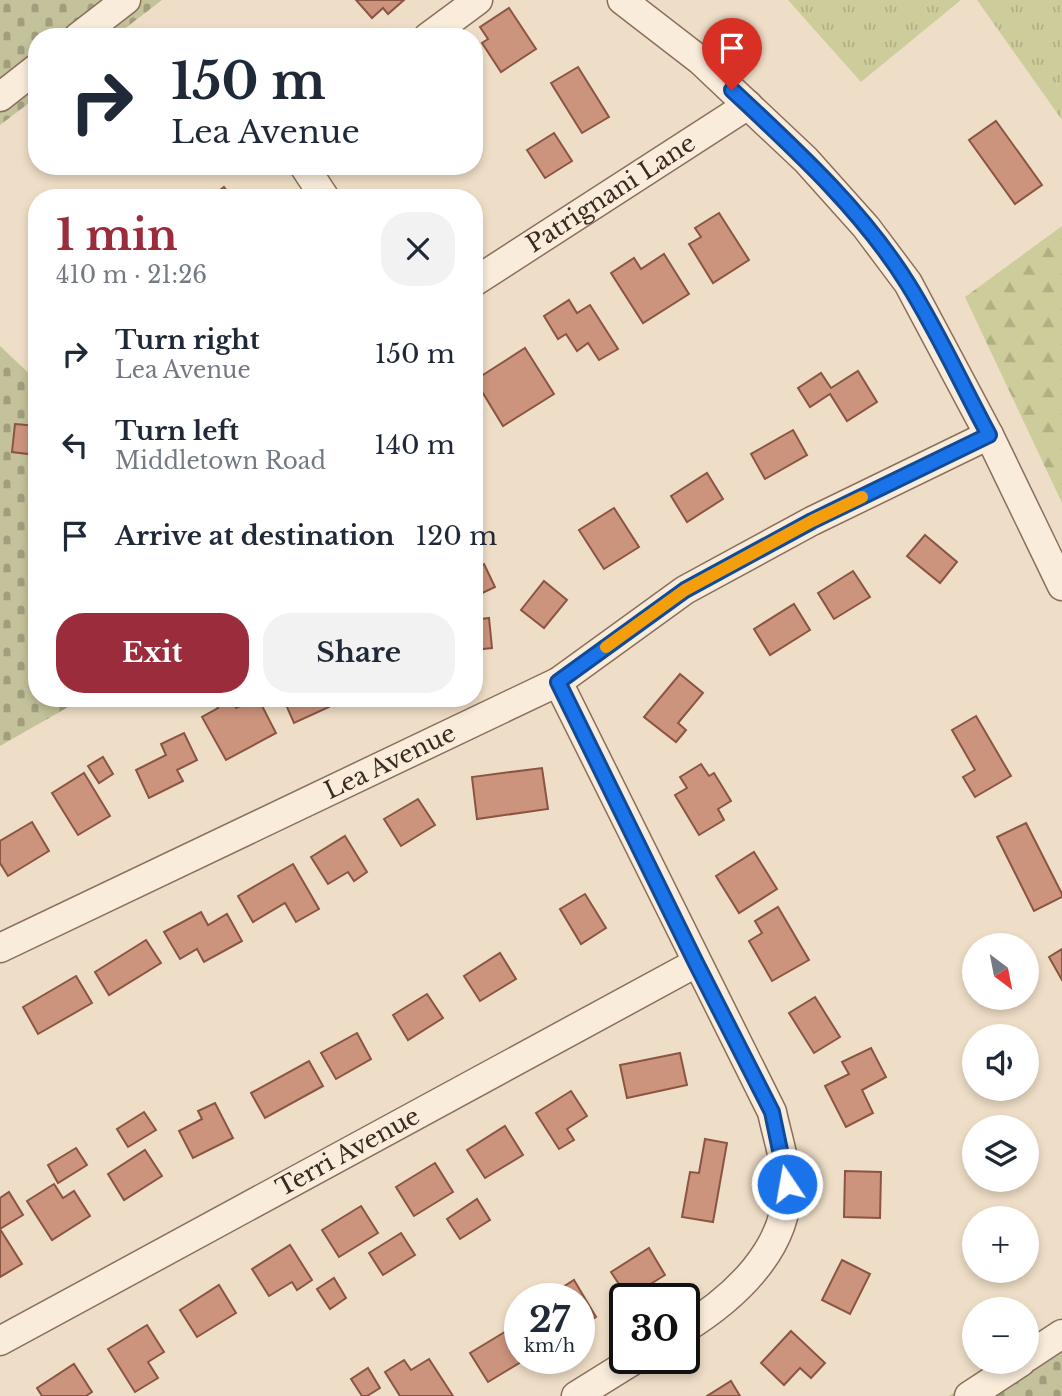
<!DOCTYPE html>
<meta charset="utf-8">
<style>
:root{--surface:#fff;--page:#f2f2f3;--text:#1f2937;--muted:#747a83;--accent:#9b2c3c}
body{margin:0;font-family:"Libre Baskerville",serif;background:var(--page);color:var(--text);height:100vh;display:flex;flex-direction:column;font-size:26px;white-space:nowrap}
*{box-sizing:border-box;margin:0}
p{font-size:23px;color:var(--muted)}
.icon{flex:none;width:38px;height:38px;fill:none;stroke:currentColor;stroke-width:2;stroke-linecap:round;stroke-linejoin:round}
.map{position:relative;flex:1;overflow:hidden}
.panel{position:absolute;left:28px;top:189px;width:455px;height:518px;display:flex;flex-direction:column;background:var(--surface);border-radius:28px;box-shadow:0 4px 10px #0003}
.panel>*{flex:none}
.guide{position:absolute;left:28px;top:28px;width:455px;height:147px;border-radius:28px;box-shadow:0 4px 10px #0003;background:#fff;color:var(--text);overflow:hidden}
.needle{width:46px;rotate:148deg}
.buttons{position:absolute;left:962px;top:933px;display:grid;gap:14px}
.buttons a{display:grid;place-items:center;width:77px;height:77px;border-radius:50%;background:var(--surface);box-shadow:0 4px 10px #0003;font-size:35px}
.speed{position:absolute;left:504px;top:1283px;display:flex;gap:14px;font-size:35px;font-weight:700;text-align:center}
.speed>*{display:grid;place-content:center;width:91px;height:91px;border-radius:50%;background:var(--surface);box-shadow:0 4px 10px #0003;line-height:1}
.speed small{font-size:18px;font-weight:400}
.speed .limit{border:4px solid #111;border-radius:10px;background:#fff;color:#111}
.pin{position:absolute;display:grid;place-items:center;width:60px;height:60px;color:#fff;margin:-72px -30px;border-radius:50% 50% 50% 0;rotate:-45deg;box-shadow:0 0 7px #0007}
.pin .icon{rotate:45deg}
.me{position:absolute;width:77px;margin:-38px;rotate:348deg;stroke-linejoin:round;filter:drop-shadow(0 0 5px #0008)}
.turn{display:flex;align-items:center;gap:24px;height:147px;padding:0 28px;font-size:32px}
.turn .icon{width:91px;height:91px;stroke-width:2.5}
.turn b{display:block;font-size:49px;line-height:60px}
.round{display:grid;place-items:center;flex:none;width:74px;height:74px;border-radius:28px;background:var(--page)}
.headline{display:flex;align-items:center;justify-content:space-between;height:119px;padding:0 28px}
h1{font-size:42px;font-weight:800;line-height:52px;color:var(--accent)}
.primary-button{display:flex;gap:14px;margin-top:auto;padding:14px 28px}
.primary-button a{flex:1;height:80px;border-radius:28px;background:var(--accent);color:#fff;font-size:28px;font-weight:800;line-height:80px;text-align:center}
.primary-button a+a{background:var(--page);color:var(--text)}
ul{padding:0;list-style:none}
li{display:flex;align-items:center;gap:21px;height:91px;padding:0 28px}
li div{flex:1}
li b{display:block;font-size:26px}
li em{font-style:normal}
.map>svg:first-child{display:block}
</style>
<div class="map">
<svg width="1062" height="1396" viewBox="0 0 1062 1396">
<defs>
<pattern id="grass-tufts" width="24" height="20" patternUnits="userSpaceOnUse" patternTransform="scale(1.75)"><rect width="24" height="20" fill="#cdcd9b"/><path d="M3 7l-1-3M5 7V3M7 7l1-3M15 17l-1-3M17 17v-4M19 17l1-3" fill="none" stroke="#b1b085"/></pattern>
<pattern id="forest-firs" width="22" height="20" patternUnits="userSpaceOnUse" patternTransform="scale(1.75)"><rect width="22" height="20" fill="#cdcd9b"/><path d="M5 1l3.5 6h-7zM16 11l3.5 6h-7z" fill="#b1b085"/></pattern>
<pattern id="cemetery-stones" width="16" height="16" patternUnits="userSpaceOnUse" patternTransform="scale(1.75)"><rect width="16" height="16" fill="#c3c29a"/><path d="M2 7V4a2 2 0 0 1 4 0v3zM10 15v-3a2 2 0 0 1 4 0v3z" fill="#a09e7d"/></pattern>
</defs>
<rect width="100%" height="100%" fill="#efdec7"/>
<g fill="url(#grass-tufts)">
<polygon points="788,0 961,0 861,82"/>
<polygon points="977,0 1062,0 1062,120"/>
</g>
<polygon fill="url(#forest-firs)" points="1062,226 1062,503 965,297"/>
<g fill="url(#cemetery-stones)">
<polygon points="0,0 162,0 114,37 37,37 37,97 0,125"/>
<polygon points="0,346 37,381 37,698 84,698 0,746"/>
<polygon points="1062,1326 1062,1396 949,1396"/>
</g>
<g fill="#cd947d" stroke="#8a5542" stroke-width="2">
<polygon points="356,0 404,0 388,14 383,8 372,18"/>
<polygon points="509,8 536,49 501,72 482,43 488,39 480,27"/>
<polygon points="578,67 609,117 582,133 551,83"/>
<polygon points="996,121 1042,185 1015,204 969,140"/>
<polygon points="554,133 572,161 545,178 527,150"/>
<polygon points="224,187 232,198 210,198"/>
<polygon points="719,213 749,260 713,283 689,244 701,237 695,228"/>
<polygon points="664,254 689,294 643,323 611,273 634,258 641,269"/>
<polygon points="569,300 577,313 590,305 618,349 599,360 588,343 577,351 566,334 558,339 544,316"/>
<polygon points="525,348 554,394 503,426 475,380"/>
<polygon points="858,371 877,402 847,421 830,394 810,407 798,388 821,373 831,388"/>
<polygon points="15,424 37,426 37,455 12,452"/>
<polygon points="793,430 807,455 765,479 751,454"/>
<polygon points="707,473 723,499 687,522 671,496"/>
<polygon points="614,508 639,547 604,569 579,530"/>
<polygon points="925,535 957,562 940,583 907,556"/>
<polygon points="484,564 495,587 474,597 474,569"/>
<polygon points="853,571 870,597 834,619 818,593"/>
<polygon points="544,581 567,600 544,628 521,610"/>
<polygon points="794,604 810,630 770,655 754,629"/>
<polygon points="489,618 492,648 474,650 474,620"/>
<polygon points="680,674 703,693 678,723 686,730 676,742 644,717"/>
<polygon points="213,698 231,698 236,708 258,698 276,733 226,760 202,717 218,708"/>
<polygon points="283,698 326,698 329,707 294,723"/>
<polygon points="976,716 1011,776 975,797 963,777 975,770 952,730"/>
<polygon points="184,733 197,760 177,770 183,781 149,798 136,770 166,755 161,744"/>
<polygon points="103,757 113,774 99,783 88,766"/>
<polygon points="701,764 709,776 714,773 731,801 718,809 724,820 699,835 675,795 687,788 680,777"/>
<polygon points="542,768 548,809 477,819 472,777"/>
<polygon points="84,773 110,816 78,835 52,793"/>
<polygon points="418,799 435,825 401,846 384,819"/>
<polygon points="32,822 49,851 8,876 0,863 0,841"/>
<polygon points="1026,823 1062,894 1062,897 1034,911 997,837"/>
<polygon points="345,836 367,872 354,881 348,872 328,884 311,857"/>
<polygon points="754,852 777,889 739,913 716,876"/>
<polygon points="293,864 319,909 296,922 285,903 253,922 238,896"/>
<polygon points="585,894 606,928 581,944 560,909"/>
<polygon points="778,907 809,960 772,981 749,941 762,933 755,921"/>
<polygon points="201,912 208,925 227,914 242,941 204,962 197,949 180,959 164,932"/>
<polygon points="146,940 161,963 109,995 95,972"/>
<polygon points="1062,949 1062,980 1049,957"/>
<polygon points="500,953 516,979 480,1001 464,976"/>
<polygon points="76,976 92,1003 38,1034 23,1007"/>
<polygon points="427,994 443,1018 408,1040 393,1015"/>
<polygon points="815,997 840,1037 814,1053 789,1013"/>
<polygon points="357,1033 371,1059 336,1079 321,1053"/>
<polygon points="871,1048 886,1077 862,1090 873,1113 846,1127 825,1086 849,1074 842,1062"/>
<polygon points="680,1053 687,1085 627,1098 620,1065"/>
<polygon points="309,1061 323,1086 265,1118 251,1093"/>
<polygon points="571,1091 587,1116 567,1129 574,1140 559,1149 536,1113"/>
<polygon points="215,1103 233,1138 193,1158 179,1131 202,1119 198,1111"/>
<polygon points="144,1112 156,1130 128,1147 117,1129"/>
<polygon points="505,1126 523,1155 485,1178 467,1150"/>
<polygon points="705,1139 727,1143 713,1222 682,1217 690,1172 699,1173"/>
<polygon points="76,1148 87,1165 58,1183 48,1165"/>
<polygon points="145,1150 162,1176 124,1200 108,1174"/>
<polygon points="435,1163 453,1192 414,1216 396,1187"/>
<polygon points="845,1171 881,1172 880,1218 844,1217"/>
<polygon points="54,1184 63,1198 74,1191 90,1216 52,1240 27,1201"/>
<polygon points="9,1192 23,1215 0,1229 22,1264 0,1277 0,1198"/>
<polygon points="477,1199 490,1220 460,1239 447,1219"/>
<polygon points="361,1206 378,1233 339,1257 322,1230"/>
<polygon points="401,1233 415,1255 383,1275 369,1253"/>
<polygon points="290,1245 312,1280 297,1290 292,1282 269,1296 252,1269"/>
<polygon points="649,1248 665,1275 628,1298 611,1272"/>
<polygon points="842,1260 870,1274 850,1314 822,1300"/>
<polygon points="334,1278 346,1298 330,1309 317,1289"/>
<polygon points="574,1280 596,1317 579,1327 579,1298 551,1298 549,1296"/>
<polygon points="219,1285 236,1313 197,1337 180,1310"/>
<polygon points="147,1325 164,1352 148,1362 158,1378 135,1392 108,1349"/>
<polygon points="508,1330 520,1349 520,1358 526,1359 488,1382 470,1353"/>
<polygon points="791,1331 825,1363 811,1378 800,1368 784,1385 761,1363"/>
<polygon points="429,1359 453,1396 400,1396 385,1372 404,1360 411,1370"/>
<polygon points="74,1364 92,1392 86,1396 42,1396 37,1388"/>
<polygon points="368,1368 380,1388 367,1396 362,1396 351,1379"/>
<polygon points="731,1381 740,1396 707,1396"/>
</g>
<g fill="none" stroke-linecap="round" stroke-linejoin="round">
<g stroke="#8b6f5c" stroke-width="31">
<g id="minor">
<polyline points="622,0 701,61 806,160 866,227 908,283 989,435 1062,586"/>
<polyline points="78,37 126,0"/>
<polyline points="428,37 478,0"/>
<polyline points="0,97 37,68"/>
<polyline points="304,166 325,198"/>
<path id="s1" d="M474,282l274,-177"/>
<path d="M558,682l214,430c5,24 14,50 15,74 1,63 -53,112 -103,143"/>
<path id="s2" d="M0,948l558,-266 127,-92 127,-69 177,-86"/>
<path id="s3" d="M0,1341l696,-378"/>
<polyline points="1027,1357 1062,1334"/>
<polyline points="576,1396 637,1358"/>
<polyline points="969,1396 1021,1362"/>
</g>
</g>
<use href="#minor" stroke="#f9ecdb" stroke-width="28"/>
</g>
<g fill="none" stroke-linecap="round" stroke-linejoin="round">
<g stroke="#114b97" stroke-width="18">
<path id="route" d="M732,90c63,59 130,120 176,194 30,48 54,101 81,151l-177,86 -127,69 -127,92 138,281 76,149 15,72"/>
</g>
<use href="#route" stroke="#1a73e8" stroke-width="12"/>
<polyline stroke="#f59e0b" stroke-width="12" points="606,647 685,590 812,521 862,497"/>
</g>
<g text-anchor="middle" stroke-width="7" stroke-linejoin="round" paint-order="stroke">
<g font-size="24" fill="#3b2a20" stroke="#f6e9d7">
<text dy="8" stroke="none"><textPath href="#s1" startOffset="163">Patrignani Lane</textPath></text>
<text dy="8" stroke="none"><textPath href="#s2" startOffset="432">Lea Avenue</textPath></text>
<text dy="8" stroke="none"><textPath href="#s3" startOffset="396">Terri Avenue</textPath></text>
</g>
</g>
</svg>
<div class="buttons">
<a><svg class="needle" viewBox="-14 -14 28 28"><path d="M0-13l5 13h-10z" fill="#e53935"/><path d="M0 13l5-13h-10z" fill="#747a83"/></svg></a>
<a><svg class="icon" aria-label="sound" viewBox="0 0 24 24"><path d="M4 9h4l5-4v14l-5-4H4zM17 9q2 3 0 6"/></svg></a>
<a><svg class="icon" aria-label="layers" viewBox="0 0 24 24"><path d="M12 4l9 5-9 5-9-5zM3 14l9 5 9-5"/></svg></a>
<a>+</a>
<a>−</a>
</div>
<div class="speed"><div>27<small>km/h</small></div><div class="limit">30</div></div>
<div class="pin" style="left:732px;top:90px;background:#d93025"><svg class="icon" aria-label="arrive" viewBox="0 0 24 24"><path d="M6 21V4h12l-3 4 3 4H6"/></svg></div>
<svg class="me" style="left:787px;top:1184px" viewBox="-20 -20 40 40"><circle r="17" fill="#1a73e8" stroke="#fff" stroke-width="3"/><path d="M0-11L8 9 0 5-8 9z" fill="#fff"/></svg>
<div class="guide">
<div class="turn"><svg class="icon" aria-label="right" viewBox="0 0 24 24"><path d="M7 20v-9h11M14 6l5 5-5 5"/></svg><div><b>150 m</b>Lea Avenue</div></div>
</div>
<section class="panel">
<div class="headline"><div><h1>1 min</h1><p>410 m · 21:26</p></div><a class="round"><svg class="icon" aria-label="close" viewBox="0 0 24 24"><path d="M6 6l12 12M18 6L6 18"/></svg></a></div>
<ul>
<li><svg class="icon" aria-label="right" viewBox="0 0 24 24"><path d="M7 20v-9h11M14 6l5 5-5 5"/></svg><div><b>Turn right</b><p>Lea Avenue</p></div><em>150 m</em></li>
<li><svg class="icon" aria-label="left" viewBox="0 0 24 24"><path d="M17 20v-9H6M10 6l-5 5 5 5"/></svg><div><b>Turn left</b><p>Middletown Road</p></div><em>140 m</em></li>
<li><svg class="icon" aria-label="arrive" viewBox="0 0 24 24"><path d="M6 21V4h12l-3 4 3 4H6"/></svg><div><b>Arrive at destination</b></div><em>120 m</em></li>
</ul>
<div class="primary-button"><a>Exit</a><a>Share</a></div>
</section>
</div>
